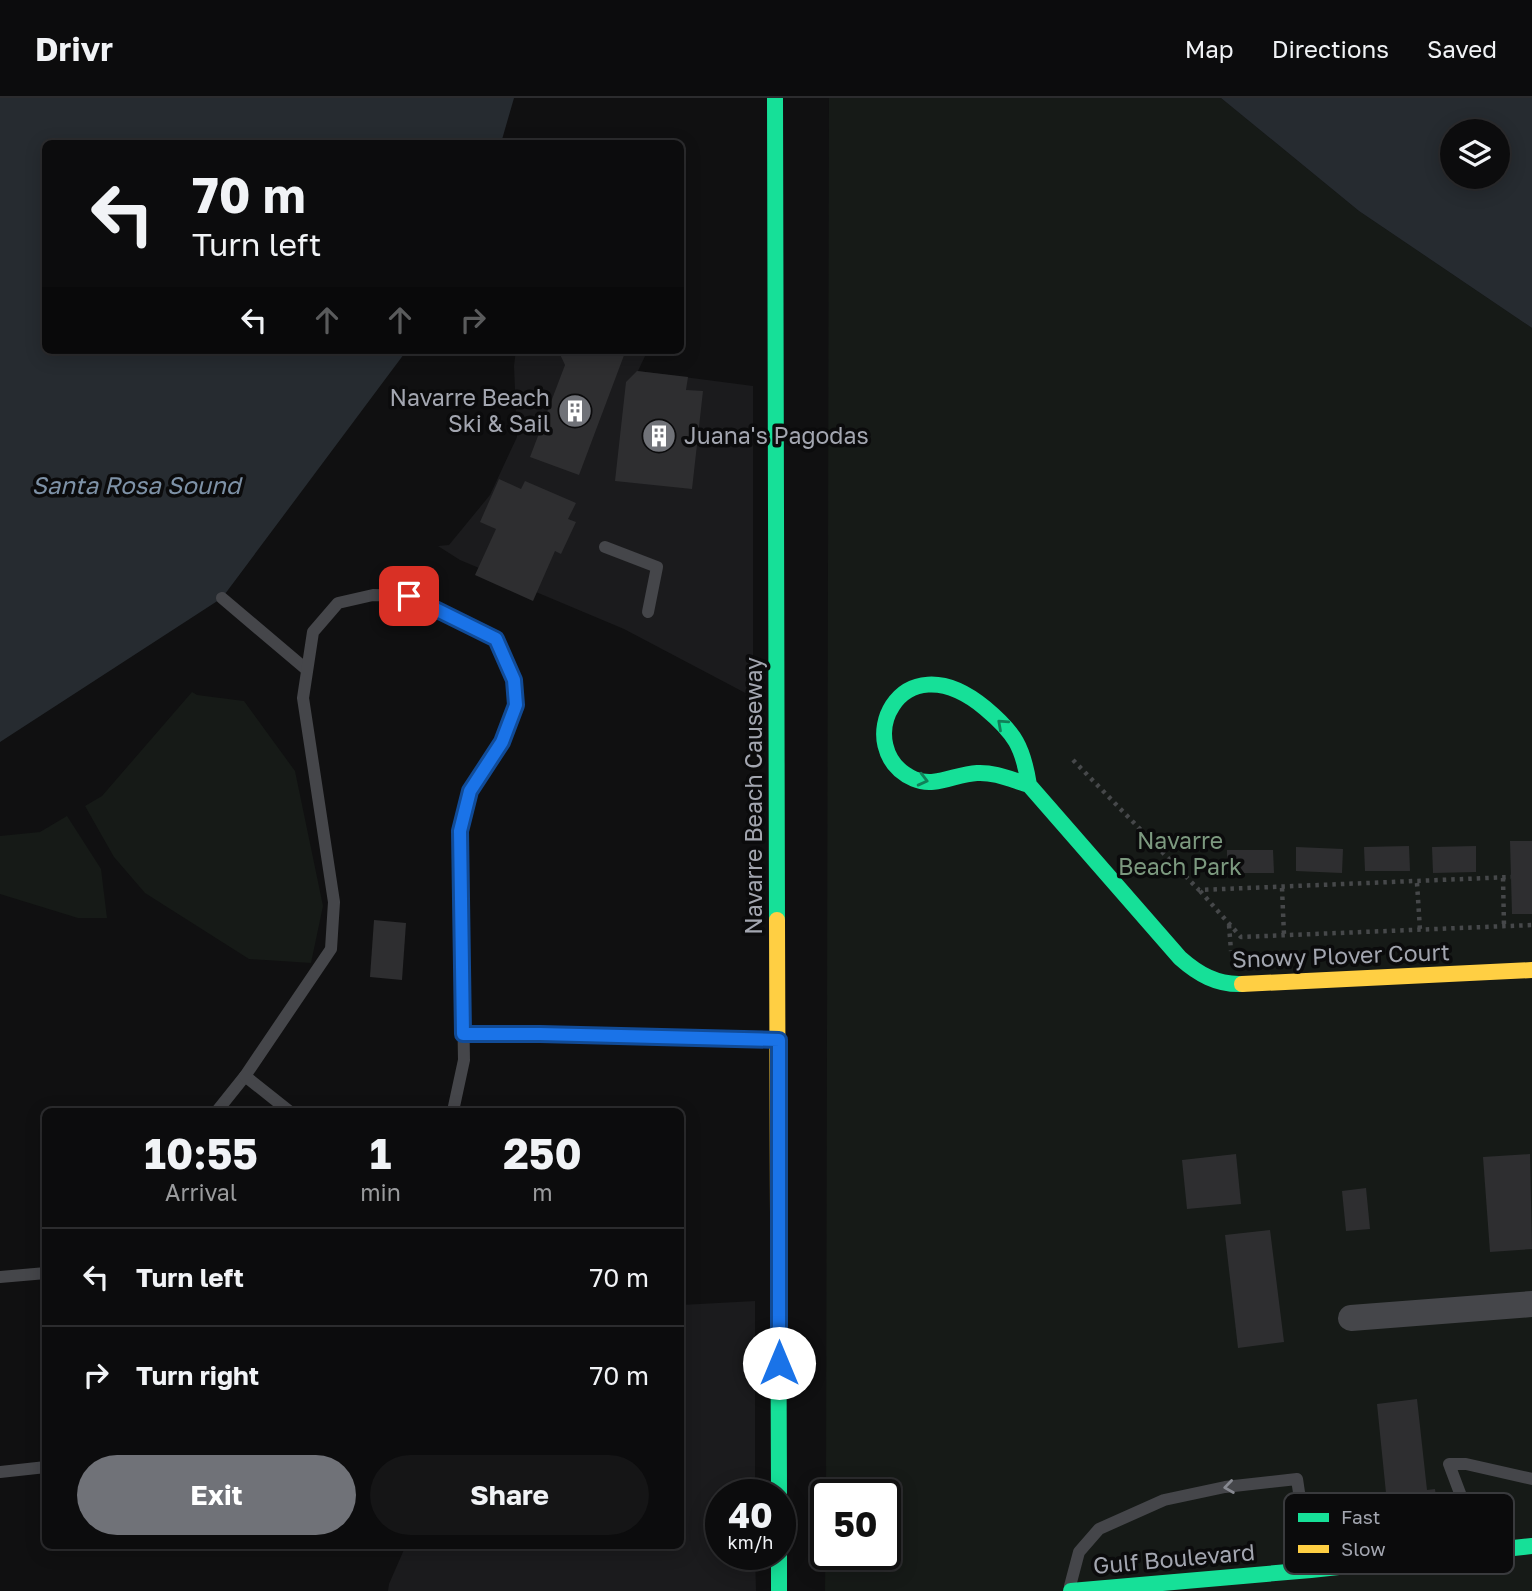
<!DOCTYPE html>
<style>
:root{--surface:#0c0c0d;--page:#151516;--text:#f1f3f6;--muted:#9a9b9d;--line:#2c2c2e;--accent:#707278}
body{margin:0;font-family:"Golos Text",sans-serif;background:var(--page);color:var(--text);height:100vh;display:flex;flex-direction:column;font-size:26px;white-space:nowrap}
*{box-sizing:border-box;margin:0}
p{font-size:23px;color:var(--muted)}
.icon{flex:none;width:38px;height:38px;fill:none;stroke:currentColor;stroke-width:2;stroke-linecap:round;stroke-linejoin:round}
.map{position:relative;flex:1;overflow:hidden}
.drawer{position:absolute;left:42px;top:1010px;width:642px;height:441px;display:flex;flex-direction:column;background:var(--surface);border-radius:10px;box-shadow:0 4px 18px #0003,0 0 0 2px var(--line)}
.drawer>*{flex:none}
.hud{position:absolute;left:42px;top:42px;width:642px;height:214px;border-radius:10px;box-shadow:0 4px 18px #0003,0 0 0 2px var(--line);background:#0c0c0d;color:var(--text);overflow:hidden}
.buttons{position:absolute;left:1440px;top:21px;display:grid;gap:14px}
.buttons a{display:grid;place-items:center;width:70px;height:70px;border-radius:50%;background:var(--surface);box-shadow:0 4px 18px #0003,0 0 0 2px var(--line);font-size:35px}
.speed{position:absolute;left:705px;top:1381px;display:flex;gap:14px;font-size:35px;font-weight:700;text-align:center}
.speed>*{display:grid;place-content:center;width:91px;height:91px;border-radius:50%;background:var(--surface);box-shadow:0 4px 18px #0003,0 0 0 2px var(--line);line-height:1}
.speed small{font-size:18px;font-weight:400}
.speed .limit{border:4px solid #111;border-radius:10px;background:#fff;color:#111}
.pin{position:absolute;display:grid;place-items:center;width:60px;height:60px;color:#fff;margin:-30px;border-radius:14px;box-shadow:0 4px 10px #0006}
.me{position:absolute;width:77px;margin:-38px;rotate:0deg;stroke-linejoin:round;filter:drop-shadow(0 0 5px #0008)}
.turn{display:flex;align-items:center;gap:24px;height:147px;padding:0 35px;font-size:32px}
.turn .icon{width:91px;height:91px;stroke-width:2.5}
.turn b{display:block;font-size:49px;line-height:60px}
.lanes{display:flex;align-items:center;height:66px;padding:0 35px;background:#0003;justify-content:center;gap:35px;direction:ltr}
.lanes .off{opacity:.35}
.eta{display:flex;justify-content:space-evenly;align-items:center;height:119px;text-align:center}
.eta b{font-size:42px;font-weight:700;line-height:49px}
.button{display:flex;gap:14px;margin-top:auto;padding:14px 35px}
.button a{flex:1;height:80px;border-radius:42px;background:var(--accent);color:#fff;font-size:28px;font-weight:700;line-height:80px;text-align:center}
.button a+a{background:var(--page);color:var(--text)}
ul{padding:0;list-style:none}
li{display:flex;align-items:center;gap:21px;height:98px;padding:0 35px;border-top:2px solid var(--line)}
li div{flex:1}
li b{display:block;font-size:26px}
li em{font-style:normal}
header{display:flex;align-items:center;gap:42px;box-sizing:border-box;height:98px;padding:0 35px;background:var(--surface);border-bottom:2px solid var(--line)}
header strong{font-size:33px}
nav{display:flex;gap:38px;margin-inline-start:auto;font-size:24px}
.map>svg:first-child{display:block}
</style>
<header>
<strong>Drivr</strong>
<nav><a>Map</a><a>Directions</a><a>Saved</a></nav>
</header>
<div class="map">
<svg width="1532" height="1493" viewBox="0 0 1532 1493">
<rect width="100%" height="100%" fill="#101011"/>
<g fill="#1b1b1d">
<polygon points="516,252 645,252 646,256 638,273 753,288 753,599 624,531 460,462 438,448 449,447 490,397 517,339 514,268"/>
<polygon points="755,1203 755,1396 721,1396 721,1456 755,1456 756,1493 388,1493 389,1486 406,1447 681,1447 681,1207"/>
</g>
<g fill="#161a17">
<polygon points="829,0 1221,0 1359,113 1532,230 1532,1493 825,1493 826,1402 826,1456 886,1456 886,1396 826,1396"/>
<polygon points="192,594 197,597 244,603 295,673 323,808 311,865 249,861 145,795 114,759 85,708 102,698"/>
<polygon points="67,718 101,771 107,820 78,820 0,796 0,738 40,734"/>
</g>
<g fill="#262b30" fill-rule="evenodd">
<polygon points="0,0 514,0 501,45 46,46 46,252 407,252 222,500 0,644"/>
<path d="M1221,0h311v230l-173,-117zM1452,33h46v46h-46z"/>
</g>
<g fill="#2e2e30">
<polygon points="558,252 626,252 579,377 530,359 565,267"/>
<polygon points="637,273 688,279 686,292 703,293 692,391 615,383 626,284"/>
<polygon points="499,381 521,391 525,383 576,405 568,421 576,424 561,456 555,453 533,503 475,477 496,431 480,424"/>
<polygon points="1510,743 1532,743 1532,816 1512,816"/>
<polygon points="1409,748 1410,773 1365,773 1364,749"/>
<polygon points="1476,748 1476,774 1433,775 1432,749"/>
<polygon points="1296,749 1343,751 1342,775 1296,773"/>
<polygon points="1227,752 1273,752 1274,775 1227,775"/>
<polygon points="374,822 406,825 402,882 370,879"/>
<polygon points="1236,1056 1241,1106 1187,1111 1182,1062"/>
<polygon points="1530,1056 1532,1151 1490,1154 1483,1059"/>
<polygon points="1366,1090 1370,1131 1346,1133 1342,1093"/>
<polygon points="1270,1132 1284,1244 1238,1250 1225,1137"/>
<polygon points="1417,1301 1427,1392 1435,1391 1440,1434 1328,1445 1324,1401 1386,1395 1377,1306"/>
</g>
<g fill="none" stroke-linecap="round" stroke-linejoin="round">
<g stroke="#46484a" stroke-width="4.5" stroke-dasharray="3.5 5" stroke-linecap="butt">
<polyline points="1073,662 1199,792 1511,779"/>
<polyline points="1503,780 1504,828"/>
<polyline points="1417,785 1420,832"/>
<polyline points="1282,790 1284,837"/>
<polyline points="1200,793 1241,839 1532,827"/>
<polyline points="1229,827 1231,853"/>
</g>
<g stroke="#45464a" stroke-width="12">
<polyline points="605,449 657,469 648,514"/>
<polyline points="222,500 307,572"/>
<polyline points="463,936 540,935 775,942"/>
<polyline points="217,1013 245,978"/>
<polyline points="289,1013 245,978 331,851 334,804 303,600 313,534 338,505 373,497 409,498 496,541 514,581 516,607 502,644 470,693 460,732 464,962 453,1013"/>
<polyline points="0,1179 46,1175"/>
<polyline points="0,1374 46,1369"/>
<polyline points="1481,1451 1449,1366 1466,1366 1532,1381"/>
<polyline points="1070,1488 1079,1454 1099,1431 1164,1402 1225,1389 1297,1381 1310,1468"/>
</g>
<polyline stroke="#45464a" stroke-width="26" points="1351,1220 1532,1206"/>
<g stroke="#16e098" stroke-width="16">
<polyline points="775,0 777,822"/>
<path d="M1029,687c-17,-5 -34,-13 -52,-12 -22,1 -42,15 -63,6 -65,-29 -16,-143 71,-71 30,25 38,39 44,77l151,173c18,16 37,27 62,26"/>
<polyline points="778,1115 779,1396"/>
<polyline points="779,1456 779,1493"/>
<polyline points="1071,1493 1311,1472 1532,1448"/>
</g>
<g stroke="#ffcf43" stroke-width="16">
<polyline points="777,822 778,1115"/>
<polyline points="1242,886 1532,872"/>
</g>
</g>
<defs><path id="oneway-chevron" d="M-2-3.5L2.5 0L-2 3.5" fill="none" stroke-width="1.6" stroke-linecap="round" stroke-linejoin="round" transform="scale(1.75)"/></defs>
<g stroke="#118059">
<use href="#oneway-chevron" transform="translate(1002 626) rotate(-138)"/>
<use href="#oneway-chevron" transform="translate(923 682) rotate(14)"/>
</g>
<use stroke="#878991" href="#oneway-chevron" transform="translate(1229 1389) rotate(172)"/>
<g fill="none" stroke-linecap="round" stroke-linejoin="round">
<g stroke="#114b97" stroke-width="18">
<polyline id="route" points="409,498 496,541 514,582 516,607 502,644 470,693 460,733 463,936 540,936 779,942 779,1265"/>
</g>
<use href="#route" stroke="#1a73e8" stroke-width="12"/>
</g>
<defs>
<g id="building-disc" transform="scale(1.75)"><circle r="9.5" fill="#707278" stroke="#0b0b0c"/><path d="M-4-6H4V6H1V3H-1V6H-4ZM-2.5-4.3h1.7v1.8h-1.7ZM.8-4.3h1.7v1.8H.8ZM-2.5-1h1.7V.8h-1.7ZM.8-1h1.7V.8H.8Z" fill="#fff"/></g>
</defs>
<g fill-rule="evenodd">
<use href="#building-disc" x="575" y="313"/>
<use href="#building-disc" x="659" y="338"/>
</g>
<g text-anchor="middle" stroke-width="7" stroke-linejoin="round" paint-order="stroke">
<g font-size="23" fill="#a3a6b0" stroke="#0b0b0c" text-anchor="end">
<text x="550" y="308">Navarre Beach<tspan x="550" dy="26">Ski &amp; Sail</tspan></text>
<text x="684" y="346" text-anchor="start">Juana's Pagodas</text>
</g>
<g font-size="23" fill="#a3a6b0" stroke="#0b0b0c">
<text transform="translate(754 698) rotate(-90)" y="8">Navarre Beach Causeway</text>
<text transform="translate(1341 858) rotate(-2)" y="8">Snowy Plover Court</text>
<text transform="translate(1174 1461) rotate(-5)" y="8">Gulf Boulevard</text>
</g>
<g font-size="23" fill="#7c997f" stroke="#0b0b0c">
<text x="1180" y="751">Navarre<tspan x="1180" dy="26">Beach Park</tspan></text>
</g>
<g font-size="24" font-style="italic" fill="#7e92a7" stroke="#0b0b0c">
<text x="136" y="396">Santa Rosa Sound</text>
</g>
</g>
<rect x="1284" y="1395" width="230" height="81" rx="10" fill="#0b0b0c" stroke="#393a3d" stroke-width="2"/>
<rect x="1298" y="1415" width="31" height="9" fill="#16e098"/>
<rect x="1298" y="1447" width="31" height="8" fill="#ffcf43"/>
<g font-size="19" fill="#a3a6b0">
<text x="1341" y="1426">Fast</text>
<text x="1341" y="1458">Slow</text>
</g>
</svg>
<div class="buttons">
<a><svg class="icon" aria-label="layers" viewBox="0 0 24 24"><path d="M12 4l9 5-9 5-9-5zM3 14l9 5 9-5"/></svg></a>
</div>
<div class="speed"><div>40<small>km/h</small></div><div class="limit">50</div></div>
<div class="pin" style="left:409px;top:498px;background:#d93025"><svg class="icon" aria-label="arrive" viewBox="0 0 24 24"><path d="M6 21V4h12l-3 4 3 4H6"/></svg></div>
<svg class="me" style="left:779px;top:1265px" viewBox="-20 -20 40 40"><circle r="19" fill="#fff"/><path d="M0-13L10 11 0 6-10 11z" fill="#1a73e8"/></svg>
<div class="hud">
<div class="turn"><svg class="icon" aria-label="left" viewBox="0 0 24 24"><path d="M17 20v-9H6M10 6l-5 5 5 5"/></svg><div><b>70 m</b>Turn left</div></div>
<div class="lanes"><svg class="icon" aria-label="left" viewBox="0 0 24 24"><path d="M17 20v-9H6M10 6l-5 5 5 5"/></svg><svg class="icon off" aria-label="ahead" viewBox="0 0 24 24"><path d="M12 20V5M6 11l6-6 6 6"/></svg><svg class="icon off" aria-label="ahead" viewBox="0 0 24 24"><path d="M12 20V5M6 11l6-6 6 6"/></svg><svg class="icon off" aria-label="right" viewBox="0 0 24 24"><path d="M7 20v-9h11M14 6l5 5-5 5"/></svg></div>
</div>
<section class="drawer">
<div class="eta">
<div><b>10:55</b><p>Arrival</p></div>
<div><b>1</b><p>min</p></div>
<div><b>250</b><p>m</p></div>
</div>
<ul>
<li><svg class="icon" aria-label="left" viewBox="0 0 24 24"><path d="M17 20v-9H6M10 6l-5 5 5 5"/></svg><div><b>Turn left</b></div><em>70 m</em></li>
<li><svg class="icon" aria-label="right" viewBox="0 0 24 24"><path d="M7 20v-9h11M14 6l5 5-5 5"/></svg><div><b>Turn right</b></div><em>70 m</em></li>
</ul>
<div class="button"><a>Exit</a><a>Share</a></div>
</section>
</div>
